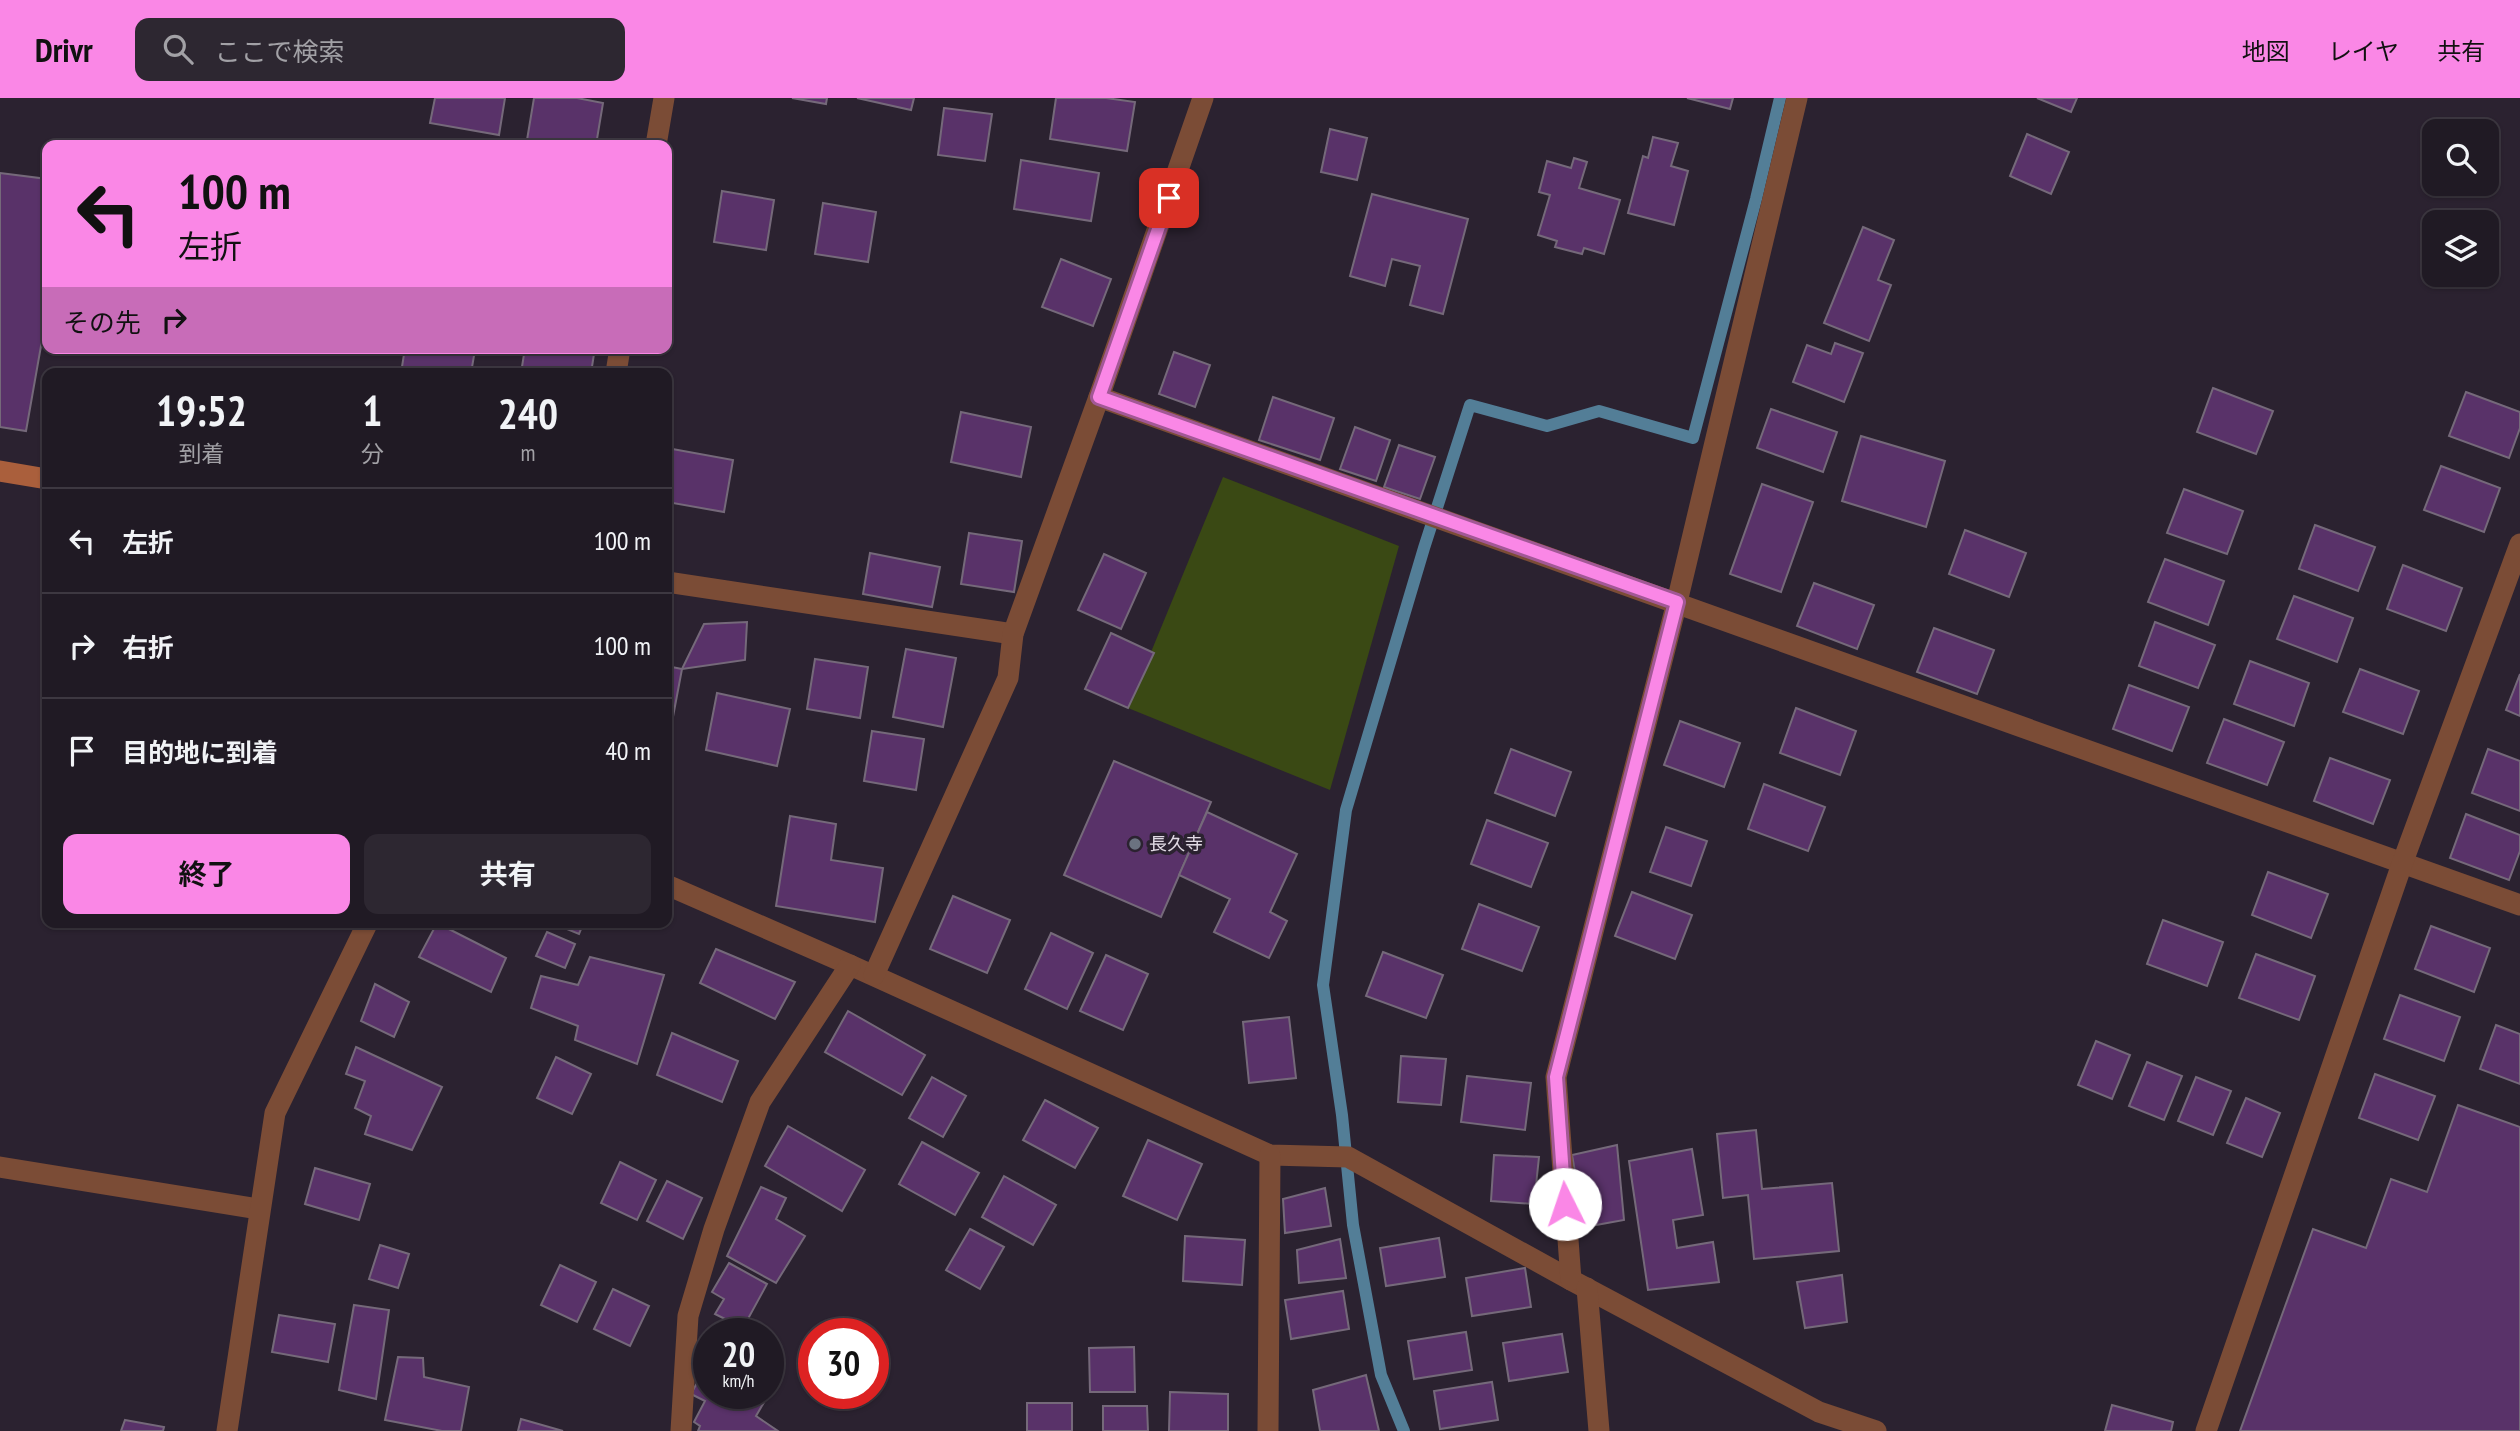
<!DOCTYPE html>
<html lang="ja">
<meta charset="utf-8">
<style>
:root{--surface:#201a24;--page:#2d2731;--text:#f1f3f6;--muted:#a2a1a6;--line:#3d3841;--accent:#fa87e6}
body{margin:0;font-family:"PT Sans Narrow","Noto Sans JP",sans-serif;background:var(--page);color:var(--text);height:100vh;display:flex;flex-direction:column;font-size:26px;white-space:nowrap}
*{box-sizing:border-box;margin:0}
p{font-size:23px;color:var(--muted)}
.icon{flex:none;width:38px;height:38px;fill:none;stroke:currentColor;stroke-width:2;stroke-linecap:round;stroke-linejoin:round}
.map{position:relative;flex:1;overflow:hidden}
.sheet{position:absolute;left:42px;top:270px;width:630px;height:560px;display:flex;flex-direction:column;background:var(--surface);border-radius:14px;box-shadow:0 2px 5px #0004,0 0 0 2px var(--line)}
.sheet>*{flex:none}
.top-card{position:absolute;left:42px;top:42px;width:630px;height:214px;border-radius:14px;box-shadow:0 2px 5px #0004,0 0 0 2px var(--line);background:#fa87e6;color:#111;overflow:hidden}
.tools{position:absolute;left:2422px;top:21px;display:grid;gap:14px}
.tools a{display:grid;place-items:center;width:77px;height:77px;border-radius:14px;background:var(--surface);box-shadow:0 2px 5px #0004,0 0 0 2px var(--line);font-size:35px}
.speed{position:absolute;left:693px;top:1220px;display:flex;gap:14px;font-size:35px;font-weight:700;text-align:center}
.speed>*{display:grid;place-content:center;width:91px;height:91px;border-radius:50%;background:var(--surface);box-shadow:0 2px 5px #0004,0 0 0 2px var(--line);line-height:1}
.speed small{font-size:18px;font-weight:400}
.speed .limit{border:10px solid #d22;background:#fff;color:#111}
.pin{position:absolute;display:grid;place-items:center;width:60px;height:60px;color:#fff;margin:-30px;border-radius:14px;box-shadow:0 4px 10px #0006}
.me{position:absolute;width:77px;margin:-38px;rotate:356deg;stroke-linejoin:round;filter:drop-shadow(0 0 5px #0008)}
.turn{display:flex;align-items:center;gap:24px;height:147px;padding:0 21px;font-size:32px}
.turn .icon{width:91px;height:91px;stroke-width:2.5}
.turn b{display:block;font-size:49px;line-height:60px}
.then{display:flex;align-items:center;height:66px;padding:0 21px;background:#0003;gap:14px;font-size:26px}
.eta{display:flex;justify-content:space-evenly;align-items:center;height:119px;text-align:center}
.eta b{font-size:42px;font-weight:700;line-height:49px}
.button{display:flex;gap:14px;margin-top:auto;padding:14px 21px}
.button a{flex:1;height:80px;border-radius:14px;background:var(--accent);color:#111;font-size:28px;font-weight:700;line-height:80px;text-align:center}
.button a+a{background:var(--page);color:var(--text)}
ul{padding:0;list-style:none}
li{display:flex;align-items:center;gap:21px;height:105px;padding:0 21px;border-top:2px solid var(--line)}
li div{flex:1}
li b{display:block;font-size:26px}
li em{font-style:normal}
header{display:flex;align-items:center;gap:42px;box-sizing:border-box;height:98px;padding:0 35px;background:var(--accent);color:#111}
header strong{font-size:33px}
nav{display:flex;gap:38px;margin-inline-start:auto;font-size:24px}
.search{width:490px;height:63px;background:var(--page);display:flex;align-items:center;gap:18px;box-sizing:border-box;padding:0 24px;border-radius:14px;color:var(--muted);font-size:26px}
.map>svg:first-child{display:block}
</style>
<header>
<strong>Drivr</strong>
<div class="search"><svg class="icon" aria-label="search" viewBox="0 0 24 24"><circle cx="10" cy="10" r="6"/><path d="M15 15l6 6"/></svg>ここで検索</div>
<nav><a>地図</a><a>レイヤ</a><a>共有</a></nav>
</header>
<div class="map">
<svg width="2520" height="1333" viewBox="0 0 2520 1333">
<rect width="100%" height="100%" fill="#2b2230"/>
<polygon fill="#3a4914" points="1223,379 1399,448 1330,692 1128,610"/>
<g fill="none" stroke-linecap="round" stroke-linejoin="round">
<polyline stroke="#537e97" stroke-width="12" points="1404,1333 1381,1277 1353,1127 1342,1017 1323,887 1346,712 1424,450 1470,307 1547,328 1599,313 1693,340 1756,101 1780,0"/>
</g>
<g fill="#593269" stroke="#75697a" stroke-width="2">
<polygon points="435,0 505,0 499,37 430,25"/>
<polygon points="534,0 577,0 603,5 596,47 557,47 527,42"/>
<polygon points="792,0 827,0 826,6"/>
<polygon points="857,0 914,0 911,12"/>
<polygon points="1056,0 1106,0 1135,4 1127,53 1050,41"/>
<polygon points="1687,0 1733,0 1730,11"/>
<polygon points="2037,0 2077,0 2071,14"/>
<polygon points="944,10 992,16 985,63 938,57"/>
<polygon points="1330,31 1367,40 1357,82 1321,74"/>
<polygon points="2027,36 2069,54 2051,96 2010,78"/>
<polygon points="1653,39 1678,45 1671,68 1688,73 1674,127 1628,115 1643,58 1648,60"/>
<polygon points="1574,60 1587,64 1579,90 1620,102 1604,156 1584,150 1582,156 1555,149 1557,143 1538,137 1550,97 1539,94 1547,63 1571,70"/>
<polygon points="1021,62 1099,75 1091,123 1014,111"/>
<polygon points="0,75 47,81 47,214 26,333 0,329"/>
<polygon points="722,93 774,102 766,152 714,144"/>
<polygon points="1372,96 1468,121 1443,216 1410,207 1420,168 1392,161 1385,188 1350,178"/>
<polygon points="823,105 876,114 868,164 815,156"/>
<polygon points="1863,129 1894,142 1878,182 1891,187 1869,243 1824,225"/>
<polygon points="1061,161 1111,181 1093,228 1042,209"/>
<polygon points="1835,245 1863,255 1844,304 1793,284 1807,247 1831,256"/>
<polygon points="405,250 475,252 471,275 401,275"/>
<polygon points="525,250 560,250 594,256 591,275 521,275"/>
<polygon points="1174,254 1210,267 1195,309 1159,296"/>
<polygon points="2213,290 2273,313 2256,356 2197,334"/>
<polygon points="2466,294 2520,314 2520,330 2509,360 2449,338"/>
<polygon points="1273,299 1334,320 1320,362 1259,342"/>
<polygon points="1771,311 1837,334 1823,374 1757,350"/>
<polygon points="961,314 1031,329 1021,379 951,364"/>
<polygon points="1355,329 1390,342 1376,383 1340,371"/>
<polygon points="1861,338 1945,363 1926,429 1842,403"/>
<polygon points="1399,347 1435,359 1420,401 1384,389"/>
<polygon points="667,350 733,362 724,414 667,404"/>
<polygon points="2441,368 2500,390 2484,434 2424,412"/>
<polygon points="1762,386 1813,404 1781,494 1730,476"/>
<polygon points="2184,391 2243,413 2227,456 2167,435"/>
<polygon points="2315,427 2375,449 2358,493 2299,471"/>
<polygon points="1965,432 2026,455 2009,499 1949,476"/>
<polygon points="969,435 1022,443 1014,494 961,486"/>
<polygon points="870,455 940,469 932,509 863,496"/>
<polygon points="1104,456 1146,475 1121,531 1078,512"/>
<polygon points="2165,461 2224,483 2208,527 2148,504"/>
<polygon points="2403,467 2462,490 2446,533 2387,511"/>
<polygon points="1814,485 1874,507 1857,551 1797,528"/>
<polygon points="2294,498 2353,520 2337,564 2277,541"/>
<polygon points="747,524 745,562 682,571 704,526"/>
<polygon points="2155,524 2215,547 2198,590 2139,568"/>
<polygon points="1934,530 1994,552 1977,596 1917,574"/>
<polygon points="1111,535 1154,555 1128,610 1085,591"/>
<polygon points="906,551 956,560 943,629 893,619"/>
<polygon points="815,561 868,569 860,620 807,611"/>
<polygon points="2250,563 2309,585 2294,628 2234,606"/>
<polygon points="667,568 682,571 672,624 667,623"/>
<polygon points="2360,571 2419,593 2403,636 2343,614"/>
<polygon points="2520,576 2520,618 2506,612"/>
<polygon points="2129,587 2189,609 2172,653 2113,631"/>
<polygon points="717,595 790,611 777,668 706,652"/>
<polygon points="1796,610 1856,633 1840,677 1780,655"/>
<polygon points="2224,621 2284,644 2267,687 2207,665"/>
<polygon points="1680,623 1740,645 1724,689 1664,667"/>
<polygon points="872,633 924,641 916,692 864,683"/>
<polygon points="1511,651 1571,674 1555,718 1495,695"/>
<polygon points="2488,651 2520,663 2520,713 2472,695"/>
<polygon points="2330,660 2390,682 2373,726 2314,703"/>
<polygon points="1114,663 1211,704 1161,819 1064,777"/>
<polygon points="1764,686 1825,709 1808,753 1748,731"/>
<polygon points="1207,714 1297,756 1270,814 1287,823 1269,860 1214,834 1230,801 1179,777"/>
<polygon points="2466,716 2520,737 2520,753 2509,782 2450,760"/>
<polygon points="790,718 836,726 831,762 883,770 875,824 776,808"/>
<polygon points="1487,722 1548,745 1531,789 1471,766"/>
<polygon points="1666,729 1707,743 1691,788 1650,774"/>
<polygon points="2268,774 2328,796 2311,840 2252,817"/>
<polygon points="1632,794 1692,817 1675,861 1615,838"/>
<polygon points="953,798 1010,822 987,875 930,851"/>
<polygon points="1479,806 1539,829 1522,873 1462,851"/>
<polygon points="2163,822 2223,844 2207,888 2147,866"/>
<polygon points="550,824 584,824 579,836"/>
<polygon points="437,825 506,860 491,894 419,859"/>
<polygon points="2431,828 2490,850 2474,894 2415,871"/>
<polygon points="547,834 575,846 565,870 536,858"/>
<polygon points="1051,835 1093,855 1067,911 1025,891"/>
<polygon points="716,851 795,884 775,921 700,885"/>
<polygon points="1383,854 1443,877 1426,920 1366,898"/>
<polygon points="2256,856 2315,878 2299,922 2239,900"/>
<polygon points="1106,857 1148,876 1123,932 1080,913"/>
<polygon points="590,859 664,877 637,966 575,942 578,928 531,910 541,878 578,887"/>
<polygon points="375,886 409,904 394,939 361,923"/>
<polygon points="2400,897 2460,919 2444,963 2384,941"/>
<polygon points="848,913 925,957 902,997 825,954"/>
<polygon points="1289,919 1296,980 1249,985 1243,924"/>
<polygon points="2496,927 2520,936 2520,986 2480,971"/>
<polygon points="672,935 738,963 722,1004 657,977"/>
<polygon points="2096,943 2130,957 2112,1001 2078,987"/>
<polygon points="356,949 442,989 412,1052 365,1036 371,1018 355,1010 365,983 346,976"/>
<polygon points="1401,958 1446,961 1441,1007 1398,1004"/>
<polygon points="556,959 591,976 572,1016 537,1000"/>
<polygon points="2147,964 2182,978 2164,1022 2129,1008"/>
<polygon points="2375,976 2435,998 2418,1042 2359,1020"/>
<polygon points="1467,978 1531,985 1525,1032 1461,1024"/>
<polygon points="932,979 966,998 943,1039 909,1020"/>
<polygon points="2196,979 2231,993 2213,1037 2178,1023"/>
<polygon points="2246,1000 2280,1015 2262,1059 2227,1045"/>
<polygon points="1045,1002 1098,1030 1075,1070 1023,1042"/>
<polygon points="2458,1007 2520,1029 2520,1333 2240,1333 2313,1131 2366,1150 2391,1081 2427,1094"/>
<polygon points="788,1028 865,1072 842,1113 765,1068"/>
<polygon points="1756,1032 1762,1091 1832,1085 1839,1153 1754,1161 1748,1097 1723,1100 1717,1036"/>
<polygon points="1148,1042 1202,1066 1177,1122 1123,1098"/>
<polygon points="922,1044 979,1075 955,1117 899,1086"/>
<polygon points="1617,1047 1624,1122 1585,1129 1572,1057"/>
<polygon points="1692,1051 1703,1117 1673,1122 1677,1150 1713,1144 1719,1184 1648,1192 1629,1063"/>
<polygon points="1494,1057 1539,1059 1534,1106 1491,1103"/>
<polygon points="620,1064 656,1082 637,1122 601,1105"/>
<polygon points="315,1070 370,1086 359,1122 305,1106"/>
<polygon points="1004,1078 1056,1107 1033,1147 982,1119"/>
<polygon points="667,1083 702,1100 683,1141 647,1123"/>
<polygon points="761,1089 786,1100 776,1121 805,1138 776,1185 727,1158"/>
<polygon points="1325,1090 1331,1128 1285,1135 1283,1101"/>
<polygon points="970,1131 1004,1149 980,1191 946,1172"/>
<polygon points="1185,1138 1245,1142 1242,1187 1183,1183"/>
<polygon points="1439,1140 1445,1179 1386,1188 1380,1150"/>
<polygon points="1340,1141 1346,1180 1299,1185 1297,1152"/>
<polygon points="380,1147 409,1156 398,1190 369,1181"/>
<polygon points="729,1165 767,1186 743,1230 715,1216 724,1201 712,1194"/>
<polygon points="560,1167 596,1184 577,1224 541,1207"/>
<polygon points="1525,1170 1531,1209 1472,1218 1466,1180"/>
<polygon points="1842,1177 1847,1224 1805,1230 1797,1184"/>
<polygon points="613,1191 649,1208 630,1248 594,1231"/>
<polygon points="1343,1193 1349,1231 1291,1241 1285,1202"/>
<polygon points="354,1207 389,1212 376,1301 339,1292"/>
<polygon points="279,1217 335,1226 328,1264 272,1254"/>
<polygon points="1466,1234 1472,1272 1414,1281 1408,1243"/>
<polygon points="1562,1236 1568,1274 1509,1283 1503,1245"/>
<polygon points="709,1240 709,1295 768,1295 768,1270 780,1277 756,1318 778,1333 698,1333 700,1328 694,1324 705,1303 691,1296 706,1268 696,1262"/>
<polygon points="1134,1249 1135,1294 1090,1294 1089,1250"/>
<polygon points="398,1259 423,1260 424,1279 469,1289 461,1333 442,1333 385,1322"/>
<polygon points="1366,1277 1379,1333 1320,1333 1313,1292"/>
<polygon points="1492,1284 1498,1322 1440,1331 1434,1293"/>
<polygon points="1170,1294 1228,1296 1228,1333 1169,1333"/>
<rect x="1027" y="1305" width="45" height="28"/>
<polygon points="2112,1307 2173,1324 2171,1333 2105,1333"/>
<polygon points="1103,1308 1147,1308 1148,1333 1103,1333"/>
<polygon points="521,1321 563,1333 518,1333"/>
<polygon points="125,1322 164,1329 163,1333 121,1333"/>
</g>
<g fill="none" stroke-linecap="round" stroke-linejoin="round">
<g stroke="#7b4c36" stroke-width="21">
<polyline points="656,47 664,0"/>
<polyline points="616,275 620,250"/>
<polyline points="1099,299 2520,807"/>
<polyline points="667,484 1013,536"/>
<polyline points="667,787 850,867 1270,1057 1348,1059 1571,1182 1819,1314 1876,1333"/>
<polyline points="874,877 1008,580 1013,536 1099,299 1203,0"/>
<polyline points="0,1069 259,1111"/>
<polyline points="1571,1182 1556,979 1677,504 1797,0"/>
<polyline points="1587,1190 1599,1333"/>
<polyline points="227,1333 275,1015 368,824"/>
<polyline points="681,1333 688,1218 714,1131 760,1004 850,867"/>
<polyline points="1268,1333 1270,1057"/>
<polyline points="2206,1333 2402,766 2520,446"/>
</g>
<polyline stroke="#aa5f3c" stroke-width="21" points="0,373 47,381"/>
</g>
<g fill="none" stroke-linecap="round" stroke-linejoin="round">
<g stroke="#a25896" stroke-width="18">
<polyline id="route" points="1169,100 1099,299 1677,504 1556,979 1565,1106"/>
</g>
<use href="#route" stroke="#fa87e6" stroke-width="12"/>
</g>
<circle fill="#6b7280" stroke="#2b2230" stroke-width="2.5" cx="1135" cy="746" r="7"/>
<g text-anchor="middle" stroke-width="7" stroke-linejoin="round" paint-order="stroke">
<g font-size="18" fill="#e1dae4" stroke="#2b2230" text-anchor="start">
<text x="1149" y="752">長久寺</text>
</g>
</g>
</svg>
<div class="tools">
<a><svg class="icon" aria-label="search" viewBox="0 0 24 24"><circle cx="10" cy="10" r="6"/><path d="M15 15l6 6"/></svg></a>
<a><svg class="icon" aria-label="layers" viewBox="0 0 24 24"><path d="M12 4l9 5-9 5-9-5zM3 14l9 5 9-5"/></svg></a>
</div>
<div class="speed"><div>20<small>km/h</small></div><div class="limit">30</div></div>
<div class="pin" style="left:1169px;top:100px;background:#d93025"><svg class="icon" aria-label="arrive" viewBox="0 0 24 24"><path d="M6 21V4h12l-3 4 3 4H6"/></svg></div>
<svg class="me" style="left:1565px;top:1106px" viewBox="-20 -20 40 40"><circle r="19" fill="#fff"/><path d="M0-13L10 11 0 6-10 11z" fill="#fa87e6"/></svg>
<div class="top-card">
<div class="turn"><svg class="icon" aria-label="left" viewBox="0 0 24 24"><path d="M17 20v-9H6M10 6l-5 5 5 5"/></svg><div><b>100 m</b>左折</div></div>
<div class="then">その先<svg class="icon" aria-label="right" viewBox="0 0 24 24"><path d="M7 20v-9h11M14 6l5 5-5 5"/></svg></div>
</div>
<section class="sheet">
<div class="eta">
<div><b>19:52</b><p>到着</p></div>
<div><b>1</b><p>分</p></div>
<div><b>240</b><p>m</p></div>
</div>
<ul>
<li><svg class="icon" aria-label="left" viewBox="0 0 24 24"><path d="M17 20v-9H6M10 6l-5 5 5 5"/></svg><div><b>左折</b></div><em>100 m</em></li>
<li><svg class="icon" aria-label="right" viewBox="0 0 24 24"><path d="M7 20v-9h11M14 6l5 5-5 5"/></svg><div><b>右折</b></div><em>100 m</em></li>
<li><svg class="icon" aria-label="arrive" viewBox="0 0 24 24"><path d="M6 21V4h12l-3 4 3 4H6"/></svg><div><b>目的地に到着</b></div><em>40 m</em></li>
</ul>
<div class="button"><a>終了</a><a>共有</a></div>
</section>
</div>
